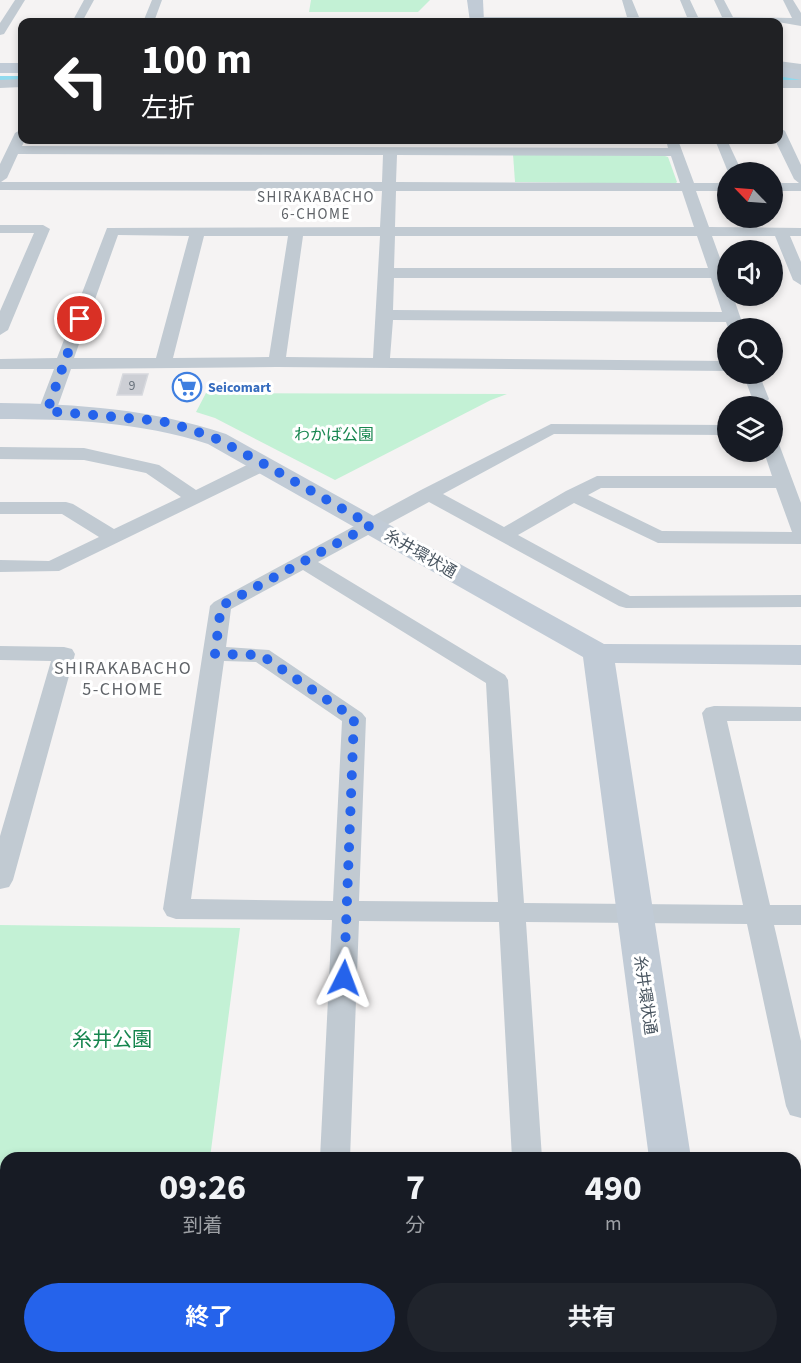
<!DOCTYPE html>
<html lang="ja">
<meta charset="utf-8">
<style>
:root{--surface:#171b24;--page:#20242c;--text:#f1f3f6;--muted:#9ea1a6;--accent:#2563eb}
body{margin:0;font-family:"Source Sans 3","Noto Sans JP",sans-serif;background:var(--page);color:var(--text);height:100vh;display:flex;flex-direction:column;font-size:22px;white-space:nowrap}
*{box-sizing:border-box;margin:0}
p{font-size:20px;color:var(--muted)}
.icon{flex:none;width:33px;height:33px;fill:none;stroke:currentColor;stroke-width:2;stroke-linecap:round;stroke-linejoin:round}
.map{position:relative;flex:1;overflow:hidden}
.sheet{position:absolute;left:0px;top:1152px;width:801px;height:212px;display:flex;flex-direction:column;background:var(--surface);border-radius:18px 18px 0 0;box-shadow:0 3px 9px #0003}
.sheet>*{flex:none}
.hud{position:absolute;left:18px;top:18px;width:765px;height:126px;border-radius:12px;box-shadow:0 3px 9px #0003;background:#202124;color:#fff;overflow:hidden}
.needle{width:39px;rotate:295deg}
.controls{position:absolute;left:717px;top:162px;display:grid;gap:12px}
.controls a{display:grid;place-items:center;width:66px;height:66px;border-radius:50%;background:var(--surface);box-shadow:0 3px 9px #0003;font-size:30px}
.pin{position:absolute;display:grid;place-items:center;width:51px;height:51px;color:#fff;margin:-26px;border:3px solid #fff;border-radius:50%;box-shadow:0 2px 6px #0007}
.me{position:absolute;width:66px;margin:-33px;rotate:3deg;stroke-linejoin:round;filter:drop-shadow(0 0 4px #0008)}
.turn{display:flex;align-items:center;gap:21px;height:126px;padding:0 24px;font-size:27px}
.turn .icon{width:78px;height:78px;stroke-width:2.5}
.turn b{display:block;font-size:42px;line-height:51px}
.eta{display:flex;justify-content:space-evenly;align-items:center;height:102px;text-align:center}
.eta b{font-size:36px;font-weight:700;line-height:42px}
.primary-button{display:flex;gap:12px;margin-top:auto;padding:12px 24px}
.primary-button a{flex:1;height:69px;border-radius:36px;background:var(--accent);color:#fff;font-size:24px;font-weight:700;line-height:69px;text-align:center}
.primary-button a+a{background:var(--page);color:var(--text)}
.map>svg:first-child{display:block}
</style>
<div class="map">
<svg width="801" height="1363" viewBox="0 0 801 1363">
<rect width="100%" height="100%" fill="#f5f3f3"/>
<g fill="#c3f1d5">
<polygon points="311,0 430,0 418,12 309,12"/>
<polygon points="513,154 662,155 668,157 677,182 675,184 515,182"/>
<polygon points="206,393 507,394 491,400 335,480 215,418 196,412"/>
<polygon points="0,925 240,928 210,1158 6,1158 6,1358 184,1358 183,1363 0,1363"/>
</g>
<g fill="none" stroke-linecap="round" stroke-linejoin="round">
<g stroke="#90daee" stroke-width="4">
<polyline points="0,78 22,78"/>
<polyline points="778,79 801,79"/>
</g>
</g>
<polygon fill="#cdcfd5" stroke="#d7d9de" stroke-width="1.5" points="123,374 148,374 142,395 117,395"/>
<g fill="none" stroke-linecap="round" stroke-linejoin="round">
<g fill="#c1cad2" fill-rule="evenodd">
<polygon points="15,0 25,0 4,34 0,35 0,23"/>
<polygon points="84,0 94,0 82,22 72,22"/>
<polygon points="152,0 162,0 155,19 395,19 401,22 143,22"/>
<polygon points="622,0 632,0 639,17 687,17 680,0 690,0 698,17 722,17 714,0 724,0 733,17 792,18 783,0 793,0 801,13 801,26 778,22 474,22 471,20 477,17 627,17"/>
<polygon points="778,61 801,64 801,72 778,69"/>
<polygon points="22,79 22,87 0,88 0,80"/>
<rect x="778" y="80" width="23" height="8"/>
<polygon points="778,127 785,131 801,165 801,191 772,191 772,183 799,183 794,179 775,140 778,140"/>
<path d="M22,129v11h3l-3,6 646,2 -2,-8h12l16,43h34v8h-32l13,36 92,1v8h-11l11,26v23l-8,-5 -18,-44h-63l16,44v16h5l11,32h-16l-2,-6 -333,-2 -3,38 338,3v10l-451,-4 -206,2 -15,42 -3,4h-12l-3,-4 16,-42h-54v-10l57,-1 50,-130 273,-1 2,-36 -382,-1v-26l15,-31zM18,154l365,1 -1,27h-381l6,-4zM397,155l274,1 9,27 -284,-1zM396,191h286l12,36h-299zM118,235l71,1 -33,122h-82zM204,236h84l-19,121 -96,1zM303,236h77l-7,122 -87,-1zM395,236h302l11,32h-314zM394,278h317l11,34 -329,-2z"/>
<polygon points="715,140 727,140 742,172 728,172"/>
<polygon points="0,225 43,225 50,229 8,330 0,335 0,311 34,233 0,233"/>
<polygon points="743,374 759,374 769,399 766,403 754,403"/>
<path d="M551,424l177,1v10l-174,-1 -111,60 61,33 62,-36 31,-15h175l-8,-24h8v-9l7,1 22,59v41l-143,-1 -84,-40 -56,32 112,61 171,-1v12l-175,1 -7,-2 -190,-104 -111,60 187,113 3,5 16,223 219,2 -41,-192 4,-5 8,-2 87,1v14h-74l43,184h31v20h-27l27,116v77l-11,-3 -4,-9 -39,-182 -221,-2 16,236h-30l-13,-236 -140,-1 -9,237h-30l12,-238 -156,-1 -9,-3 -4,-7 47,-303 4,-4 207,-112zM601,488h175l16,44 -130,-1 -74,-36zM303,570l183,113 12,219 -139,-1 7,-183 -4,-5 -93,-63 -43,-3 5,-38zM224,661l32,1 86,59 -9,180 -142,-2z"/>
<polygon points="0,447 84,448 159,465 196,490 257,460 271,460 273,464 271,468 59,571 0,572 0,560 49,561 99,537 62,514 0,514 0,502 66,502 73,504 114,529 181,497 146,473 84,460 0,459"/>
<polygon points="0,646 64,647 72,649 75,654 13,880 9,887 0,889 0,836 51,661 0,660"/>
<rect x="308" y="1358" width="34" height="5"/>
<rect x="523" y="1358" width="34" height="5"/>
</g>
<g fill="#c1cbd6" fill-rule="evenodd">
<polygon points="467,0 483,0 484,22 470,22"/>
<rect x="0" y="63" width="22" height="10"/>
<polygon points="778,66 801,70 801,80 778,76"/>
<path d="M0,403c78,1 152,6 226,31l378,210 197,1v20l-186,-2 76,495h-42l-66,-501 -375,-213c-68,-22 -137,-25 -208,-25z"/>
<polygon points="674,1358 722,1358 723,1363 675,1363"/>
</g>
</g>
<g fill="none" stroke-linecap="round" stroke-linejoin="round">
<polyline stroke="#2563eb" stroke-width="10" stroke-dasharray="0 18" points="80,319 47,411 161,421 187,428 217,439 264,464 371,525 221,606 215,654 261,655 354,718 344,978"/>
</g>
<defs>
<g id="supermarket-ring" transform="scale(1.5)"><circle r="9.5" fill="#fff" stroke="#3f7fe0" stroke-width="1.5"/><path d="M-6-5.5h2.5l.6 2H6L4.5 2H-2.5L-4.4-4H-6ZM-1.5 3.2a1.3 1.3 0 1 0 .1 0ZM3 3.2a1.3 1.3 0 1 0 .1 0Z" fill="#3f7fe0"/></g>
</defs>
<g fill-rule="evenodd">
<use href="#supermarket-ring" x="187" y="387"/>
</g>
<g text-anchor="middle" stroke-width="6" stroke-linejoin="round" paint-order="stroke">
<g font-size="14" fill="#6b747e">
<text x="132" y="390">9</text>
</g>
<g font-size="14" font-weight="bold" fill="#366cbe" stroke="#fff" text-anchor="start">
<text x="208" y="392">Seicomart</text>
</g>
<g font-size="15" letter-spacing="1.5" fill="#5f6368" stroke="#fff">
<text x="316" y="202">SHIRAKABACHO<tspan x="316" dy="17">6-CHOME</tspan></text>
</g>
<g font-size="16" fill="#17864f" stroke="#fff">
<text x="334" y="440">わかば公園</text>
</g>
<g font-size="16" fill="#4a5661" stroke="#fff">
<text transform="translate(421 553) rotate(30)" y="6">糸井環状通</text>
<text transform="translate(646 995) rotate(82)" y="6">糸井環状通</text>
</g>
<g font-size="18" letter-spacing="1.5" fill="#5f6368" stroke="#fff">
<text x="123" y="674">SHIRAKABACHO<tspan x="123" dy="21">5-CHOME</tspan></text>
</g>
<g font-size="20" fill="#17864f" stroke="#fff">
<text x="112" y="1046">糸井公園</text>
</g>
</g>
</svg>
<div class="controls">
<a><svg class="needle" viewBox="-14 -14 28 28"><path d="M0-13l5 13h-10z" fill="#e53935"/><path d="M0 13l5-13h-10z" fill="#9ea1a6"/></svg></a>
<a><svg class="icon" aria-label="sound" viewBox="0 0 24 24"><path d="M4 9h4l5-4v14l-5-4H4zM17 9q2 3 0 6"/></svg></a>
<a><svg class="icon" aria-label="search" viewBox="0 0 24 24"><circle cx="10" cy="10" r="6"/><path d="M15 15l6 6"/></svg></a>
<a><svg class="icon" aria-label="layers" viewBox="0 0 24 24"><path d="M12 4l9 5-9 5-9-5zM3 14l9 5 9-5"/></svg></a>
</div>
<div class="pin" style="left:80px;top:319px;background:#d93025"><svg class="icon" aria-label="arrive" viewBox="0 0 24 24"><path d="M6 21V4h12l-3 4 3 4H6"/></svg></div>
<svg class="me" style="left:344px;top:978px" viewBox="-20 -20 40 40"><path d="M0-17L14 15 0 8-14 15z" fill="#2563eb" stroke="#fff" stroke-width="4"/></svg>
<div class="hud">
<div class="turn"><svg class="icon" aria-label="left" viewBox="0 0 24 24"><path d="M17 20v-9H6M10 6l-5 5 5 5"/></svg><div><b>100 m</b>左折</div></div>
</div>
<section class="sheet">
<div class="eta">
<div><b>09:26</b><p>到着</p></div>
<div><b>7</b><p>分</p></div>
<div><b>490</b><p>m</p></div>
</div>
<div class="primary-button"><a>終了</a><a>共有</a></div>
</section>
</div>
